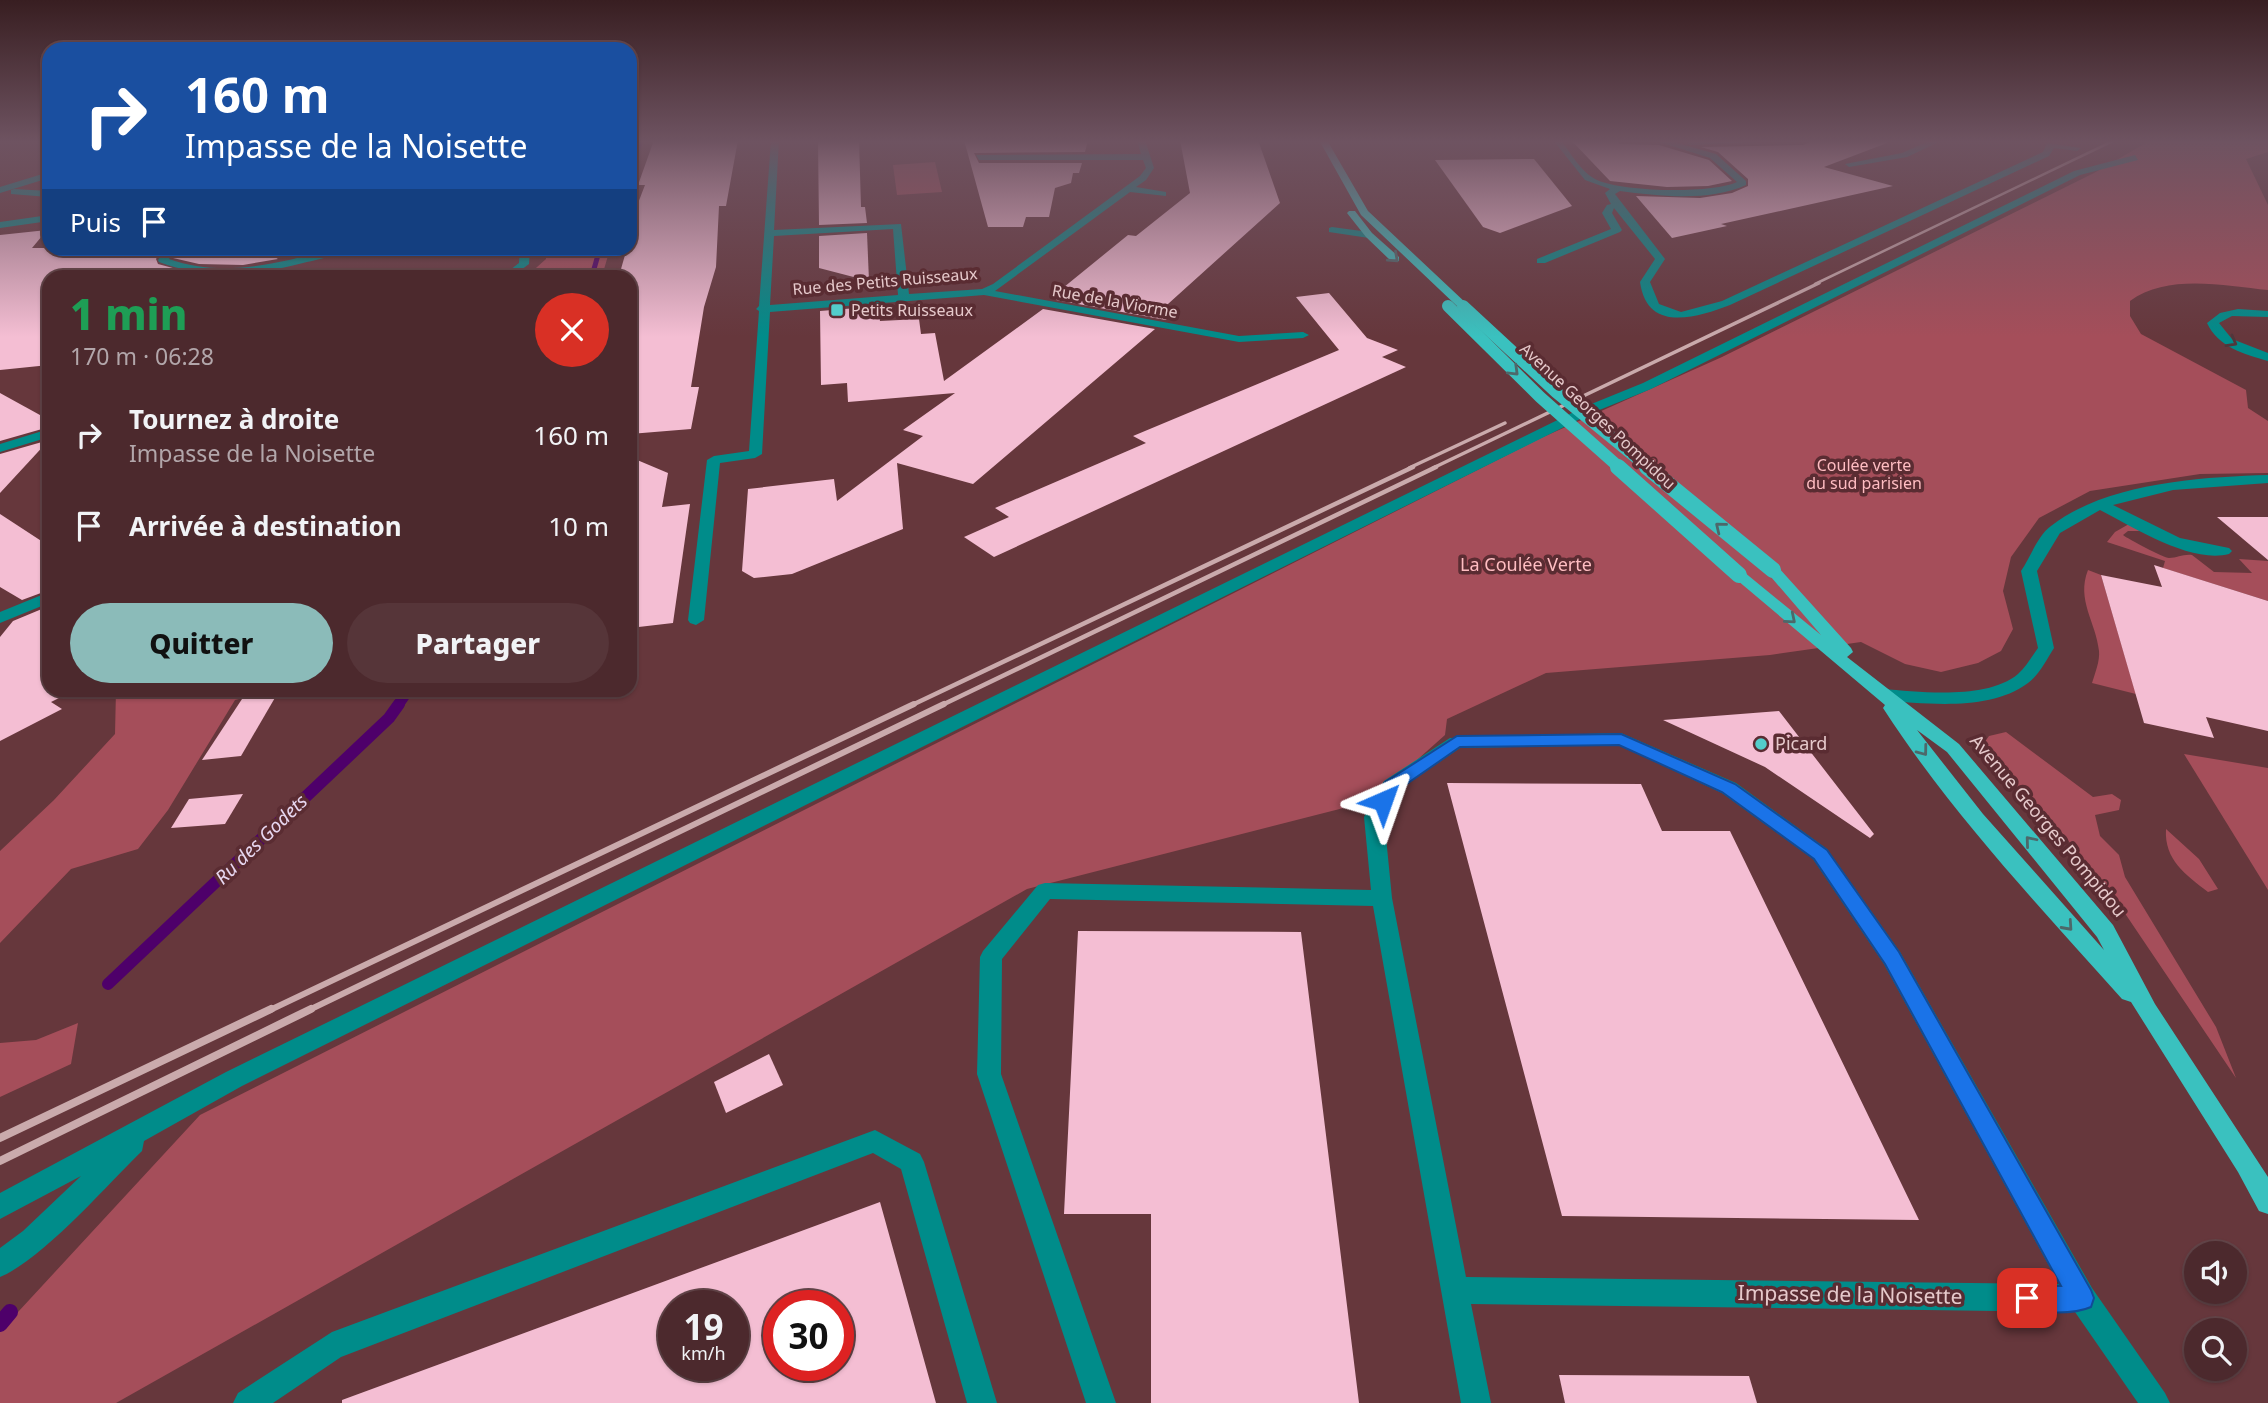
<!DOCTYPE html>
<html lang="fr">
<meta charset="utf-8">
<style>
:root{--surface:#4c292d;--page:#563539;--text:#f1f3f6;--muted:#b2a6aa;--line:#634549;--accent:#8bbbb9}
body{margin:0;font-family:"Noto Sans",sans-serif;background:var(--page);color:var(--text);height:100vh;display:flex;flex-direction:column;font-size:26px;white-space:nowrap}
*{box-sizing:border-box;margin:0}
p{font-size:23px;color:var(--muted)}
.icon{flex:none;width:38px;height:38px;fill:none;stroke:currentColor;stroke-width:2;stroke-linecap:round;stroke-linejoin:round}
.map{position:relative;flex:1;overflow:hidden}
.side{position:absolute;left:42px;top:270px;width:595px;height:427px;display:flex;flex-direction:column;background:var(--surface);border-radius:21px;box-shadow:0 2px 5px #0004,0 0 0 2px var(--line)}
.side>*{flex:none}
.hud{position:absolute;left:42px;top:42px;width:595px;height:214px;border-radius:21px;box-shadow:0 2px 5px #0004,0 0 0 2px var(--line);background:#1a4fa0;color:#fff;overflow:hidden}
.controls{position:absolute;left:2184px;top:1241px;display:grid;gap:14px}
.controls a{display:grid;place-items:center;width:63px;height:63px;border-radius:50%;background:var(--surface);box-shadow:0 2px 5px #0004,0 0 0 2px var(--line);font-size:35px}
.speed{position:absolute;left:658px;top:1290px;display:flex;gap:14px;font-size:35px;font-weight:700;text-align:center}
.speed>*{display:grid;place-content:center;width:91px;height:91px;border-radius:50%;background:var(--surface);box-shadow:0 2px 5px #0004,0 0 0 2px var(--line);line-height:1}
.speed small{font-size:18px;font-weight:400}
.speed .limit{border:10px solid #d22;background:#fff;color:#111}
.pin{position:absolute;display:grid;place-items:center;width:60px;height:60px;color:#fff;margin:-30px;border-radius:14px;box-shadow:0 4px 10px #0006}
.me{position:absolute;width:77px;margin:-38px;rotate:43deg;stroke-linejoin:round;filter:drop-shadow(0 0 5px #0008)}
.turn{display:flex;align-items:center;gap:24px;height:147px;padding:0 28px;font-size:32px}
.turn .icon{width:91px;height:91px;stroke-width:2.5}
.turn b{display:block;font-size:49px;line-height:60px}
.then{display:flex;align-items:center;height:66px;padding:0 28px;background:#0003;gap:14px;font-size:26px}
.round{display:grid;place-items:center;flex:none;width:74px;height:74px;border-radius:37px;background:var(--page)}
.summary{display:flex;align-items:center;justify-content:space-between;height:119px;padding:0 28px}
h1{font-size:42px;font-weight:800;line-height:52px;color:#1e9e55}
.action{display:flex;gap:14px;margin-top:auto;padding:14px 28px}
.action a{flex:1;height:80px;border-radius:42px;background:var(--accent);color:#111;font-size:28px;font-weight:800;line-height:80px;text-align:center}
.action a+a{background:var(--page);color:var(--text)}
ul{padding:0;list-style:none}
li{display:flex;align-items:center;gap:21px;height:91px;padding:0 28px}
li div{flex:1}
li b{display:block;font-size:26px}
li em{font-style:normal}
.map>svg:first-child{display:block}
</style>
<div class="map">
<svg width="2268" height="1403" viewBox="0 0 2268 1403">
<rect width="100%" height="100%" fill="#66373c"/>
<g fill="#a54e5a">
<path d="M2151,140h117v12l-22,7 22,46v85c-43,-4 -100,-17 -138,11v15l11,18 105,56 2,18 20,13v52l-68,1 -110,17 -51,27 -28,39 -8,34 10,38 -12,22 -23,12 -37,9 -36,-8 -44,-22 -91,13 -224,18 -99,46 -2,16 -74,66 -344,88 -911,514h-116v-75l6,-3 194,-210 1341,-677 181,-81 372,-184z"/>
<polygon points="935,162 942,192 897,195 893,165"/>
<polygon points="546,249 546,248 610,249 602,276 527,276 546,259"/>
<path d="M2129,524l11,7h-12l-5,4c5,4 41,23 46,23 8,0 14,-4 23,-3l22,17 38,1 -13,-14 29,2v40l-105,-33 2,-7 -58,-19 8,-10z"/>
<path d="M2088,570l13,5 35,119 -44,-11c3,-10 8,-22 7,-32 -3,-29 -23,-51 -11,-81z"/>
<polygon points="116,690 304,690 263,693 235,700 168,810 138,849 71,869 0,943 0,851 54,800 115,734"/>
<polygon points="2006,732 2093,797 2112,794 2121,800 2119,810 2095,815 2100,836 2119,855 2125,877 2216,1027 2236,1078 2120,906 2059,829 1979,750 1989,736"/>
<polygon points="2184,754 2268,768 2268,890"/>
<path d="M2166,829l33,30 19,30 -10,3c-22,-17 -44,-32 -42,-63z"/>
<polygon points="78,1023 71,1064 0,1097 0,1043 36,1040"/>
</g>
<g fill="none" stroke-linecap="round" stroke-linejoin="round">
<g stroke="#4e006a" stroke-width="5">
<polyline points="630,164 642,140"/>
<polyline points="592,276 600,248"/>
</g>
<polyline stroke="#4e006a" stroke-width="10" points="398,706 409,690"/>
<polyline stroke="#4e006a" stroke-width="12" points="108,984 389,718 399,704"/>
<polyline stroke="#4e006a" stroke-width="16" points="0,1324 10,1312"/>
</g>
<g fill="#f4bed3" fill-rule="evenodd">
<polygon points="654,140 738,140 726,206 719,206 716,267 704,307 691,387 699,387 691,429 630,434 630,276 619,276 627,248 630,248 638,211 635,211 645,185 638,185"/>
<polygon points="859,140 861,207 865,207 867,223 819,225 818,142"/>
<polygon points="964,140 1088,140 1085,152 974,153 979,163 1082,163 1079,173 1073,173 1071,183 1055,188 1049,217 1026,217 1023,227 988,227"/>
<polygon points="1180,140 1258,140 1280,203 1158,313 1171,315 1166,320 1056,300 1059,297 1053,296 1128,235 1136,236 1190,193"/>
<polygon points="1571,140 1615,140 1620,144 1659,145 1709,160 1732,181 1708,186 1667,187 1610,181"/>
<polygon points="1816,140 1886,140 1887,143 1824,167 1893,186 1721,224 1727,226 1672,238 1636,196 1700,198 1732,193 1748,186 1748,179 1718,152 1701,147 1803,145"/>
<polygon points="1534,159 1572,206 1500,233 1483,227 1435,160"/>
<polygon points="47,230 32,248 163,248 156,259 158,264 195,274 221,276 49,276 49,365 0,370 0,235"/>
<polygon points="867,233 869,281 819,268 819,236"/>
<polygon points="179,248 230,248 235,251 260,248 278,259 243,265 199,264 173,258"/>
<polygon points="1329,293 1367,338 1398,350 1382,357 1406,367 994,557 964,537 1009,517 995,508 1146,443 1133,436 1339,350 1296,297"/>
<polygon points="869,307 869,317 879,316 880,321 919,319 921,334 935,333 944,381 1043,309 1155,329 973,484 897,463 903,529 792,574 754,578 742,571 748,489 834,479 837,501 923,436 903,430 955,393 848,402 847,383 821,385 820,311"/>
<polygon points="0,393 49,420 49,427 0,441"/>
<polygon points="49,440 0,493 0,454"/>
<polygon points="630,457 668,473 662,507 690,504 673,623 630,628"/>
<polygon points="0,514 49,546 49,590 22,600 0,587"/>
<polygon points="2217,517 2268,517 2268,560"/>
<polygon points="2154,565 2268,601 2268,731 2206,717 2214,738 2144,723 2101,575 2162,587"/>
<polygon points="49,606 49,690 64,690 69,693 51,702 62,709 0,741 0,637 13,621"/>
<polygon points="276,696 241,756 202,760 242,699"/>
<polygon points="1779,711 1874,834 1870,838 1765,767 1663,720"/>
<polygon points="1447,783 1641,784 1662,831 1730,831 1919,1220 1562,1216"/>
<polygon points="243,794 225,824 171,828 189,799"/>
<polygon points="1078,931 1301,932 1359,1403 1151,1403 1151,1214 1064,1214"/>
<polygon points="769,1054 783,1085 726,1113 714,1082"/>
<path d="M880,1202l56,201h-594v-3zM674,1306h59v59h-59zM779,1306h59v59h-59z"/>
<polygon points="1559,1375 1749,1376 1757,1403 1565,1403"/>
</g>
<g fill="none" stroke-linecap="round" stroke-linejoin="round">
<g fill="#008c8a" fill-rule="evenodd">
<path d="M771,140h8l-5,90 127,-6 8,70 73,-5 11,-5 147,-108 6,-8 -3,-8h-164l-3,-5 165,-1 -4,-14h8l9,28 -8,12 -10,7 30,5v4l-36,-4 -135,99 244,45 64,-4 6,3 -6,3 -64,4 -255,-47 -214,17 -8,142 -7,4 -35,5 -16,157 -8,5 -6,-2 -2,-3 19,-160 7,-4 35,-5 10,-140 -3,-2 3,-3zM893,229l5,66 -128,10 4,-69z"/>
<path d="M1553,140h8c10,14 21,33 36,40 26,12 115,14 140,2l-27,-24 -57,-18h14l49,14 30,27v4c-37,17 -87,11 -126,6l-5,3 50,65 -15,23 9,22 22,8 41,-11 321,-149 4,-9 34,5 -4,3 -23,-3 -5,8 -319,149c-34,13 -83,28 -90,-23l15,-23 -41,-51 -2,5 10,17 -2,2 -75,31h-8v-4l74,-30 -9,-16 5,-8 4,-1 -6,-11 5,-4 -25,-9z"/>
<polygon points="1802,140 1690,145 1686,143 1698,140"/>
<polygon points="1931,140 1943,140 1907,157 1849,167 1845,164 1902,153"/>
<path d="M2135,155l3,5 -58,15 -429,214 -59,24 -1350,673 -98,55 -2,10c-35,34 -100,109 -142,126v-29l23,-17 58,-55 -81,43v-26l226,-121 1358,-665 59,-24 431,-212z"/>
<polygon points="49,172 49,178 0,193 0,187"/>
<polygon points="14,189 49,191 49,197 11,194 11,190"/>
<polygon points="49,215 49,221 0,228 0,222"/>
<polygon points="1332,227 1369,232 1374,235 1369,238 1329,232 1329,228"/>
<path d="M166,248h11l-8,11c39,14 79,10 120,1 15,-3 39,-16 50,-9 -9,7 -24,9 -36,12 -49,13 -96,17 -144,-1l-1,-2z"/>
<polygon points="520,248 530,248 529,264 513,276 502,276 519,263"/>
<path d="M2238,309l30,2v6l-36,-1 -13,7 13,16 36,14v8c-24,-7 -50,-14 -61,-38l13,-10z"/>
<polygon points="49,429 49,437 0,452 0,444"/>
<path d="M2268,475v8l-95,7 -60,15 67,33 49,10 3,3 -3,3c-38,10 -96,-27 -129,-44l-40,23 -23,38 17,77c-7,11 -15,27 -26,35 -39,29 -100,20 -145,18l-9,-6 9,-6c38,3 104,11 135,-15 8,-7 14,-18 20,-26l-17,-77c9,-13 17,-36 30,-45 55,-43 149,-49 217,-51z"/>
<polygon points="49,592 49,603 0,623 0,612"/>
<path d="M1621,733l115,50 91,66 73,103 192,336 73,105 5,10h-32l-63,-91 -604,-8 20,99h-30l-88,-497 -323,-7 -48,60 -1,115 115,329h-30l-109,-329 3,-117 3,-6 55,-66 7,-2 326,7 -7,-73 20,-36 66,-43zM1619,745l103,48 91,66 71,105 175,320 -593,-7 -74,-379 -8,-81 14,-27 62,-42z"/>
<polygon points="875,1130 920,1154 924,1162 997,1403 967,1403 901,1169 873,1153 341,1357 273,1403 233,1403 238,1393 332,1332"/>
</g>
<g fill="#3ac1bf" fill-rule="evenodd">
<polygon points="1319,140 1327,140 1368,211 1467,304 1467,308 1459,308 1361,215"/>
<polygon points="1349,211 1355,211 1372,233 1399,257 1399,261 1391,261 1366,237 1347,213"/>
<path d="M1773,565l5,2 73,81 2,4 -6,5 112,87 154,181 42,79 113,173v37l-9,-3 -21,-39 -107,-170 -9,-3c-83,-93 -171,-186 -239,-291l2,-3 -154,-130 3,-3h10l77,63 -56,-65zM1917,730l30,22 150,185 7,13 -121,-136z"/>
</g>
<polyline stroke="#caaaac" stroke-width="2.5" points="1815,284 2115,140"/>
<g stroke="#caaaac" stroke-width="3.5">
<polyline points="1409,468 1505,423"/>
<polyline points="1433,468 1819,283"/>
</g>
<g stroke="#caaaac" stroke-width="4.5">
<polyline points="910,706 1413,467"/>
<polyline points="940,706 1436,467"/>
</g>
<g stroke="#caaaac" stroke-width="6">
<polyline points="268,1011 914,704"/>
<polyline points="307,1011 944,704"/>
</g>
<g stroke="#caaaac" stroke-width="8">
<polyline points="0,1138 271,1009"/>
<polyline points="0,1161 311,1009"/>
</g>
<g stroke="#3ac1bf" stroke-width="12">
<polyline points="1448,306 1540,397 1620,468"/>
<polyline points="1463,306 1556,392 1649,468"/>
</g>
<g stroke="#3ac1bf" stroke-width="16">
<polyline points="1618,467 1739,575"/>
<polyline points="1647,467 1773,570"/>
</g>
</g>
<defs><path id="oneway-chevron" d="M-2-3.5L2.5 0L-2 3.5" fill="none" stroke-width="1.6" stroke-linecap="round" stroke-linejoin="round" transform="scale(1.75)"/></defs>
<g stroke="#4d686a">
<use href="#oneway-chevron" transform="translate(1394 258) rotate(42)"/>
<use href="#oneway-chevron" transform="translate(1514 371) rotate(44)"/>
<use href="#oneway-chevron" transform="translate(1720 527) rotate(-141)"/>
<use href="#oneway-chevron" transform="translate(1791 619) rotate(40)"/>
<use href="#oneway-chevron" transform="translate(1923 751) rotate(53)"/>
<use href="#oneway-chevron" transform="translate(2030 841) rotate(-130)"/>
<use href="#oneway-chevron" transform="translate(2068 926) rotate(48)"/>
</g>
<use stroke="#51363b" href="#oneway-chevron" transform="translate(2232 342) rotate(29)"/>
<linearGradient id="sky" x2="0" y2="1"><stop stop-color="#381e21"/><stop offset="0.42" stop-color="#6e5361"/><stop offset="1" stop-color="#6e5361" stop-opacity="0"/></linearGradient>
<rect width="2268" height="337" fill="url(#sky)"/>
<path fill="#1a73e8" stroke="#114b97" stroke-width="2" d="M1621,734l114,50 92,66 72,102 192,338 3,8 -3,9c-18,8 -54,7 -72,-1l-4,-8 4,-9 8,-4 34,1 -176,-322 -71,-105 -92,-67 -103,-47 -159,2 -62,43 -9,16 -6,1 -9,-6 11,-19 72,-46z"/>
<g fill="#53cdcb" stroke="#5a2c32" stroke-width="2.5">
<rect x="830" y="303" width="14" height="14" rx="3.5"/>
<circle cx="1761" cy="744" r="7"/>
</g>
<g text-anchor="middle" stroke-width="7" stroke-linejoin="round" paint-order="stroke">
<g font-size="16" fill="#e6c9cb" stroke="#5a2c32">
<text transform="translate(885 281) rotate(-5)" y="6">Rue des Petits Ruisseaux</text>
<text transform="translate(1115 301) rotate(10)" y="6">Rue de la Viorme</text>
<text transform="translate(1598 416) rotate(43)" y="6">Avenue Georges Pompidou</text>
</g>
<g font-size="16" fill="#e6c9cb" stroke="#5a2c32" text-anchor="start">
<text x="851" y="316">Petits Ruisseaux</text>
</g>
<g font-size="16" fill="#ffbdc2" stroke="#5a2c32">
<text x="1864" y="471">Coulée verte<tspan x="1864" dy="18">du sud parisien</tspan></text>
</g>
<g font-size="18" fill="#ffbdc2" stroke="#5a2c32">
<text x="1526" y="571">La Coulée Verte</text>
</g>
<g font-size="18" fill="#e6c9cb" stroke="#5a2c32" text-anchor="start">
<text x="1775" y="750">Picard</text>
</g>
<g font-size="18" fill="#e6c9cb" stroke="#5a2c32">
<text transform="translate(2048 826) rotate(50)" y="6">Avenue Georges Pompidou</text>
</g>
<g font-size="19" font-style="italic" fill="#e7d7f0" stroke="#5a2c32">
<text transform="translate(261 839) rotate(-44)" y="7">Ru des Godets</text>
</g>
<g font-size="21" fill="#e6c9cb" stroke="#5a2c32">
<text transform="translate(1850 1295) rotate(1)" y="7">Impasse de la Noisette</text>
</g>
</g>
</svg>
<div class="controls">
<a><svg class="icon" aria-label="sound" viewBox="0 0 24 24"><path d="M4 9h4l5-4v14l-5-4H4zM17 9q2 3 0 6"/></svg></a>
<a><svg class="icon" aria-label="search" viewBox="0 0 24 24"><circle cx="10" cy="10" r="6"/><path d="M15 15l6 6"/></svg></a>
</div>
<div class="speed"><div>19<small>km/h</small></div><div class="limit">30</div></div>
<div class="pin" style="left:2027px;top:1298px;background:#d93025"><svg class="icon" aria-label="arrive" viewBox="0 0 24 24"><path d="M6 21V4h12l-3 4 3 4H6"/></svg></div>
<svg class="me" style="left:1383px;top:801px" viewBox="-20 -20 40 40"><path d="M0-17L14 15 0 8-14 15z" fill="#1a73e8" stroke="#fff" stroke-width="4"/></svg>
<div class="hud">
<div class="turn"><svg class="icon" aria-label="right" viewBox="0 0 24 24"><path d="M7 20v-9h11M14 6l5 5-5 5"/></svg><div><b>160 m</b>Impasse de la Noisette</div></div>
<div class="then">Puis<svg class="icon" aria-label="arrive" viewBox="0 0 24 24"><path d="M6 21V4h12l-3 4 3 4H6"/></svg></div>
</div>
<section class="side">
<div class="summary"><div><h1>1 min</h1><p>170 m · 06:28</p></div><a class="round" style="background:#d93025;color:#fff"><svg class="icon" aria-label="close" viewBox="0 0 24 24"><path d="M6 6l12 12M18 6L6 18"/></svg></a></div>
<ul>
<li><svg class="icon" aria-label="right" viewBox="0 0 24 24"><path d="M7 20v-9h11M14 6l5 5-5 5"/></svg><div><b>Tournez à droite</b><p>Impasse de la Noisette</p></div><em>160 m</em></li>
<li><svg class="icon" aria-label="arrive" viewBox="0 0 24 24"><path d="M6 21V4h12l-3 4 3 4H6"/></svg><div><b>Arrivée à destination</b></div><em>10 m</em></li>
</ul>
<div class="action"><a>Quitter</a><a>Partager</a></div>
</section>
</div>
